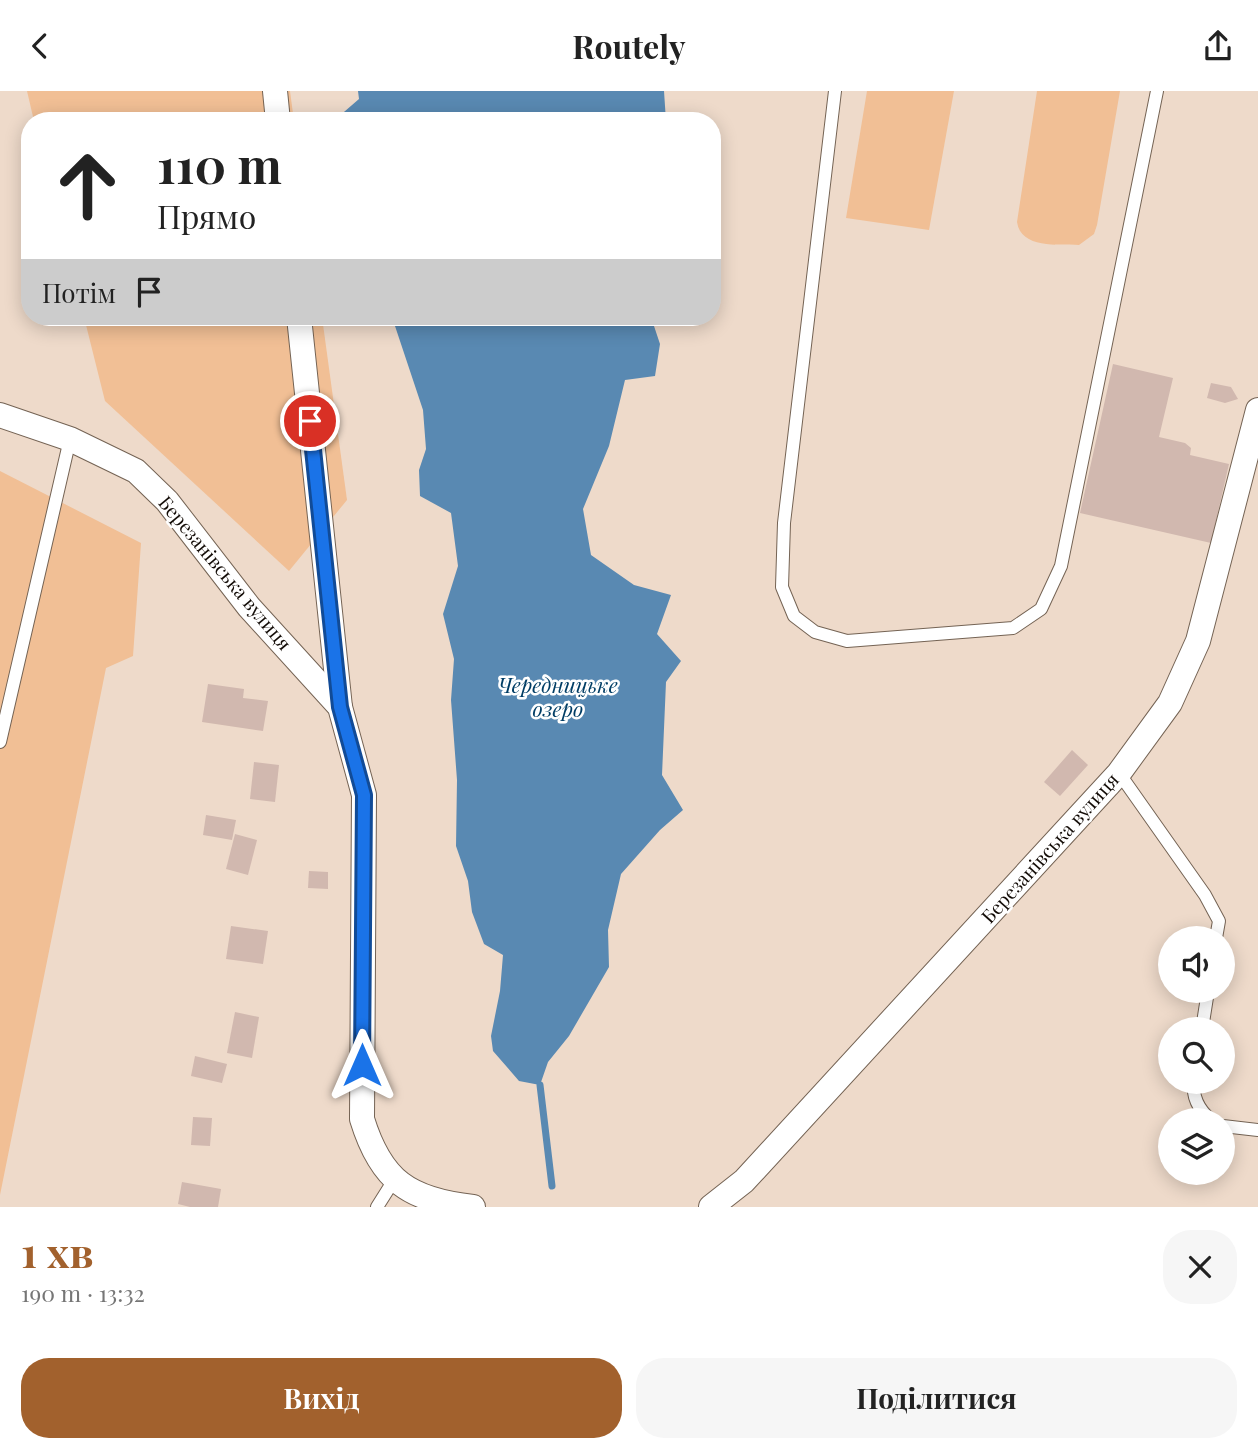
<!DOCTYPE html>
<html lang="uk">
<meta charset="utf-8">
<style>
:root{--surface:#fff;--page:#f6f6f6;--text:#222;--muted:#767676;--accent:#a2612d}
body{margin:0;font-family:"Playfair Display",serif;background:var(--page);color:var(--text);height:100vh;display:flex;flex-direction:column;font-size:26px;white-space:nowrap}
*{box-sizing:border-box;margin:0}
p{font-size:23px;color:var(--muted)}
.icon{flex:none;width:38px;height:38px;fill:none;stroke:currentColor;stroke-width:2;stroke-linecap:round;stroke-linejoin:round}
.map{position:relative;height:1116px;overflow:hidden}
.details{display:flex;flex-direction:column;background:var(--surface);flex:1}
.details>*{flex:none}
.top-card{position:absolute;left:21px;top:21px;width:700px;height:214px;border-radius:28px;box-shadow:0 4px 18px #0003;background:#fff;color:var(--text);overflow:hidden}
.controls{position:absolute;left:1158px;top:835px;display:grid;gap:14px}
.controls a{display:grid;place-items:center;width:77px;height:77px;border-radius:50%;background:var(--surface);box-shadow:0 4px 18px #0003;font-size:35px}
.pin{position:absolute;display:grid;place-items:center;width:60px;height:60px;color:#fff;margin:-30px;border:4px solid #fff;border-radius:50%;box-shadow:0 2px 7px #0007}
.me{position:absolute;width:77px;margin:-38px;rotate:0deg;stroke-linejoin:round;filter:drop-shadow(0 0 5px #0008)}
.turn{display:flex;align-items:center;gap:24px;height:147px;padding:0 21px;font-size:32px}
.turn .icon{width:91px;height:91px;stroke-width:2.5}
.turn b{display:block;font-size:49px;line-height:60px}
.then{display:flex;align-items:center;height:66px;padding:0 21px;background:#0003;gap:14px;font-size:26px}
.round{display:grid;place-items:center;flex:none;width:74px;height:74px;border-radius:28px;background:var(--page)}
.summary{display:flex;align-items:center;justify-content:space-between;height:119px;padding:0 21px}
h1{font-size:42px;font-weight:700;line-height:52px;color:var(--accent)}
.button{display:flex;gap:14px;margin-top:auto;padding:14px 21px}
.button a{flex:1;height:80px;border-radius:28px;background:var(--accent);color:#fff;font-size:28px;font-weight:700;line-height:80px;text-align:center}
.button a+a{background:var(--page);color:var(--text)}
header{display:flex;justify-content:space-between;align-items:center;height:91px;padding:0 21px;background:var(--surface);font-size:32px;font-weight:700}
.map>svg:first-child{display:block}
</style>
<header><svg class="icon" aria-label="back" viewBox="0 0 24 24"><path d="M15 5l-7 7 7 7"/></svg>Routely<svg class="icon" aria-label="share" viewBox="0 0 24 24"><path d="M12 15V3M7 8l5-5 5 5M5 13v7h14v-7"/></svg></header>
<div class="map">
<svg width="1258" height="1116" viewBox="0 0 1258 1116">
<rect width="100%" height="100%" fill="#eedaca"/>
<g fill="#f1bf95">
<polygon points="27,0 290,0 294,30 34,30"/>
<polygon points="867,0 954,0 929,139 846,127"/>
<path d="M1037,0h83l-23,134 -3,9 -15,11c-21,-1 -58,4 -62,-23z"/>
<polygon points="84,226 322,226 347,409 289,480 105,310"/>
<polygon points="0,380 141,452 133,565 106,577 0,1104"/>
</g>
<g fill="#5989b2">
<polygon points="358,0 664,0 666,30 337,30 337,27 359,8"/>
<polygon points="392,226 651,226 660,253 655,285 625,289 609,355 583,418 591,464 634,494 671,504 657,543 681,570 666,591 662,684 683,719 660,739 621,783 608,839 609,876 569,945 548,971 540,994 519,990 493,960 491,945 500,900 503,864 484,853 472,821 468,790 456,755 457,689 451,609 454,568 443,523 458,475 451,422 420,405 419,379 426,358 423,319"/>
</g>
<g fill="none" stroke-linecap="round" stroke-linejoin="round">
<polyline stroke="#5989b2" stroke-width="7" points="540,994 552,1095"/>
</g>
<g fill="#d1b8af">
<polygon points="1113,273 1173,287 1159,346 1185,352 1191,357 1190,364 1229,373 1211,452 1080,422"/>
<polygon points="1211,292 1231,296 1238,308 1225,312 1207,307"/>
<polygon points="208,593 244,598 243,607 268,610 263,640 202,631"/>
<polygon points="1072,659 1088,674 1060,705 1044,691"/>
<polygon points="254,671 279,674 275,711 250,708"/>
<polygon points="206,724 236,729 232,749 203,744"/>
<polygon points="235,743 257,749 248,784 226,778"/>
<polygon points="309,780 328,781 328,798 308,797"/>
<polygon points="231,835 268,840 263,873 226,868"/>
<polygon points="235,921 259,926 252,967 227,962"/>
<polygon points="195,965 227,973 222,992 191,985"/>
<polygon points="193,1026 212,1027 210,1055 191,1054"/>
<polygon points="182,1091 221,1098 218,1116 190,1116 178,1113"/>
</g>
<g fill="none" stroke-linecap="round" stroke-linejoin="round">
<g stroke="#746354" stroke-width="14">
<g id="lane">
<polyline points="835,0 784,432 782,496 794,525 815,541 847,550 1013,537 1041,518 1061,475 1157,0"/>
<polyline points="0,651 70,348"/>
<polyline points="1119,682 1205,804 1219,830 1216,847"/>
<polyline points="1202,938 1208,900"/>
<path d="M1194,990c-2,16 5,29 17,39"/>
<polyline points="1223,1035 1258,1039"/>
<polyline points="377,1116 394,1089"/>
</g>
</g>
<g stroke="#746354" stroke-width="26">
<g id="street">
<polyline points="275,0 278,30"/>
<polyline points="299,226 340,616"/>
<path d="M0,324l70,24 66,32 31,30 82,106 91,100 24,88 -2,324c19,62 47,81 111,88"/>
<polyline points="711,1116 744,1090 1119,682 1170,612 1198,550 1258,319"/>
</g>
</g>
<use href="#lane" stroke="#fff" stroke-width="12"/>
<use href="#street" stroke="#fff" stroke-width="24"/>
</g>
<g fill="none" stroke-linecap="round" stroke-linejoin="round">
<g stroke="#114b97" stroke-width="18">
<polyline id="route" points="310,330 340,616 364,704 362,974"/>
</g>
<use href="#route" stroke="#1a73e8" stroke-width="12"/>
</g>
<g text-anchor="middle" stroke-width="5" stroke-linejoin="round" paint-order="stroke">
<g font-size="19" fill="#130c07" stroke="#fff">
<text transform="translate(225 482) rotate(50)" y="7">Березанівська вулиця</text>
<text transform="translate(1050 757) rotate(-48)" y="7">Березанівська вулиця</text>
</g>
<g font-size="21" font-style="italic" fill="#003d65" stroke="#fff">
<text x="558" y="602">Чередницьке<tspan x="558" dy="24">озеро</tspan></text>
</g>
</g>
</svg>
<div class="controls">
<a><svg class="icon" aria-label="sound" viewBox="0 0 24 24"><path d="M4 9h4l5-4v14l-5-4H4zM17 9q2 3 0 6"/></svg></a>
<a><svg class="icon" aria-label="search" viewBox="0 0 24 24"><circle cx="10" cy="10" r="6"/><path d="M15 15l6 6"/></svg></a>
<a><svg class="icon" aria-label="layers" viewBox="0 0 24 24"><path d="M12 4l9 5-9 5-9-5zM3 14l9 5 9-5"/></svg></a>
</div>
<div class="pin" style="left:310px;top:330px;background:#d93025"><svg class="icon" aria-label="arrive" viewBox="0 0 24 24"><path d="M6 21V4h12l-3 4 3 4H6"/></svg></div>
<svg class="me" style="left:362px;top:974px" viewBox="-20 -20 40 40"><path d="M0-17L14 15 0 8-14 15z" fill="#1a73e8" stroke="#fff" stroke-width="4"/></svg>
<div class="top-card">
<div class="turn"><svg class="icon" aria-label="ahead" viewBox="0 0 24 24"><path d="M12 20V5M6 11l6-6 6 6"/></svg><div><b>110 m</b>Прямо</div></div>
<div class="then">Потім<svg class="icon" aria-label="arrive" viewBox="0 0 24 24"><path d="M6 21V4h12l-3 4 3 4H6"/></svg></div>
</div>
</div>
<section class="details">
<div class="summary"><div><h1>1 хв</h1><p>190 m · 13:32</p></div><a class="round"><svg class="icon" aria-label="close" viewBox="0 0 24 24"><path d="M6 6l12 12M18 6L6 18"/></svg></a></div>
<div class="button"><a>Вихід</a><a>Поділитися</a></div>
</section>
